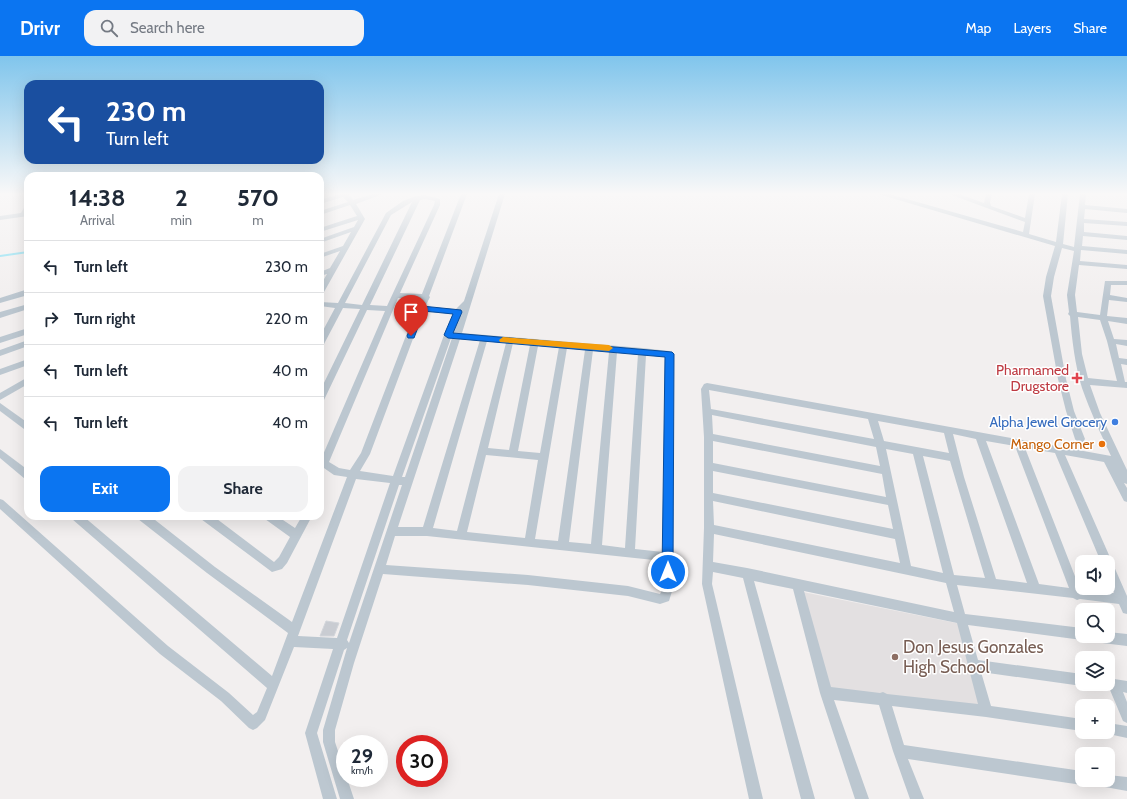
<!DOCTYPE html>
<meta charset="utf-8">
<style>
:root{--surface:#fff;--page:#f2f2f3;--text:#1f2937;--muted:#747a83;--line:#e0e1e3;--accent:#0b75f1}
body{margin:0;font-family:Cabin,sans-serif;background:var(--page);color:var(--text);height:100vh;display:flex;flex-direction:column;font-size:15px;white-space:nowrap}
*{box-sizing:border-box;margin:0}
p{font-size:13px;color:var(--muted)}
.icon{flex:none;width:22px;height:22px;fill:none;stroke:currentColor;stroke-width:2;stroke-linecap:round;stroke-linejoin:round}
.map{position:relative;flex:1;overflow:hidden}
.details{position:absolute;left:24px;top:116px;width:300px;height:348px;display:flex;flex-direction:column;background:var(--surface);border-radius:12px;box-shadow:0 4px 16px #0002}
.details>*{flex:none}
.guide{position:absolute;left:24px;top:24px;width:300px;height:84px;border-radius:12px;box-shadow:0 4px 16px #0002;background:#1a4fa0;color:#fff;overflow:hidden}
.controls{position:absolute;left:1075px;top:499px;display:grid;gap:8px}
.controls a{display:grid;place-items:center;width:40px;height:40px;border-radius:8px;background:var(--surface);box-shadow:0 4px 16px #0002;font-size:20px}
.speed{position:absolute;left:336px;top:679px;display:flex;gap:8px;font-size:20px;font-weight:700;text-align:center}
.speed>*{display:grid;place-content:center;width:52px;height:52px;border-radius:50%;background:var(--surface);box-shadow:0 4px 16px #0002;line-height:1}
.speed small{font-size:10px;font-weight:400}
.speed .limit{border:6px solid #d22;background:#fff;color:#111}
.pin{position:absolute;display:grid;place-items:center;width:34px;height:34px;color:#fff;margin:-41px -17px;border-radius:50% 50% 50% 0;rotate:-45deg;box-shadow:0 0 4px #0007}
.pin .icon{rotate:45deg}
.me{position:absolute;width:44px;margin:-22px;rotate:0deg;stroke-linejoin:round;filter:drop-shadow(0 0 3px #0008)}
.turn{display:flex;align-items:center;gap:14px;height:84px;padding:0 16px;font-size:18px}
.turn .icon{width:52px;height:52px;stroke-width:2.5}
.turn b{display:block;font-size:28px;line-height:34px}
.eta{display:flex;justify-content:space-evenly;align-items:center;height:68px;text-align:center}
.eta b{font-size:24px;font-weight:700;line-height:28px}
.primary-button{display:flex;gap:8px;margin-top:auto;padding:8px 16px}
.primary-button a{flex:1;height:46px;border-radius:12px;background:var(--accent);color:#fff;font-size:16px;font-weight:700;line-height:46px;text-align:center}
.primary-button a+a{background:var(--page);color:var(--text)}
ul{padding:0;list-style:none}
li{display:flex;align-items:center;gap:12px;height:52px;padding:0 16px;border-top:1px solid var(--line)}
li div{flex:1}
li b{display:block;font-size:15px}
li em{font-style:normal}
header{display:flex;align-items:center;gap:24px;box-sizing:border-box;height:56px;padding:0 20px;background:var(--accent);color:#fff}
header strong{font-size:19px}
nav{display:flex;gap:22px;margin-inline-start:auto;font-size:14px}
.search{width:280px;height:36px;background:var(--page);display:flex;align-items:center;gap:10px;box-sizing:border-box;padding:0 14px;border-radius:12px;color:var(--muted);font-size:15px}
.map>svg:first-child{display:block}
</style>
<header>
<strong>Drivr</strong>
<div class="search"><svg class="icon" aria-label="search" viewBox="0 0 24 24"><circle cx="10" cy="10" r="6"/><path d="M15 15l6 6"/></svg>Search here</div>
<nav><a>Map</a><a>Layers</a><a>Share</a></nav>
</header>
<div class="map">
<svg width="1127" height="743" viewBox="0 0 1127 743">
<rect width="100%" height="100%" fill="#f2efef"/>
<polygon fill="#e3e0e1" points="803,536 961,568 982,650 828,634"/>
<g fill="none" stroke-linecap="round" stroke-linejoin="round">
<polyline stroke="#84dff3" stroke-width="2" points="0,200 28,196"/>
</g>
<polygon fill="#c9ccd2" stroke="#d3d6db" points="326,565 339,567 334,580 320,580"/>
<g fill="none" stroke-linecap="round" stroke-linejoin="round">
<g fill="#bcc7d0" fill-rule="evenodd">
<polygon points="340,138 348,138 353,144 373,138 383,138 356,148 365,163 324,236 320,238 320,230 327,218 320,220 320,216 330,212 340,195 320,202 320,198 343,190 351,176 320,187 320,183 354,171 358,164 320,176 320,172 357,160 350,149 320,159 320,155 348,146 343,141 320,148 320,144"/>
<path d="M461,138h6l-38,102 1,1 -5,10 31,2 8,-8 35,-107h6l-43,139 180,15 27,3 4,3v234l-4,13 -9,3 -32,-8 -100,-11 -145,-11 -29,89 -19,67v12l10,30v6h2l7,21h-14l-17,-57v-12l24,-82 -3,2 -27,83 20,66h-14l-18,-66 28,-84 -39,-2 -29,73 -8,8 -4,2 -4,-2 -28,-27 -61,-47 -160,-145v-10l3,1 165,146 61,47 24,22 4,-3 10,-24 -195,-169 -1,-3h12l189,160 16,-43 -81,-60 -69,-54 -1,-3h13l65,51 77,55 55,-145 -13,-2 -13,-9 -1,-10 2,1 63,-146 -18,-1 -43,90 -4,3v-12l40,-82 -17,-1 -19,36 -4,3v-11l15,-28 -15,-2v-4l18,1 48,-90 17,-12 13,-5 9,-1 15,4v6l-40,88 22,1zM425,143l10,2 -1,4 -47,101 -17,-1 50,-105zM412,146l-50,103 -17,-2 46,-88zM398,242l22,1 -59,154 -11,17 -11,-2 -10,-6zM423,256l30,2 -9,21 -51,141 -33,-5 10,-17zM451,282h1l-47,139h-3zM460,283l20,1 -57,187h-25zM487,285l19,2 -49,188 -24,-3zM513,287l17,2 -21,105 -21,-2zM538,290l21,1 -19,106 -22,-2zM567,292l18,2 -27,191 -23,-2zM593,294l16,2 -18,192 -22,-2zM617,296l21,2 -13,194 -23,-3zM646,299l19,2 -2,195 -28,-3zM486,399l52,5 -13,78 -58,-6zM356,423l34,4 -53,155 -39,-2zM399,429h3l-53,158 -2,-3zM395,480h32l236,25v27l-3,6 -32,-8 -100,-11 -142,-10z"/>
<path d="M878,138h11l134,38 2,-10 -76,-28h10l25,9 2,-9h6l-2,8 1,4 34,12 4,-24h6l-6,40 27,8 6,-48h6l-5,50 11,3 6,-53h6l-1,11 42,4v4l-42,-4 -1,10 43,3v4l-43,-3v9l43,4v4l-44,-4 -1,10 45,4v4l-46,-4 -1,11 47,4v4l-48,-4 -4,30 2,17 23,3 5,-34h22v4h-16l-1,10 17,3v4l-18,-2 -2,16 20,2v6l-19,-3 6,18 13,1v6l-11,-2 3,14 8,1v6l-6,-1 4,18h2v6l-37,-3 10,28 27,57v14l-3,-1 3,5v14l-3,-1 -20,-39 -39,-7 62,141v18l-4,-1 -4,-9 -39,-5 -3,1 -4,-2 -116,-13 8,29 117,14v8h5l-5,4 -114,-15 10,35 104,14v10h4l-4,2 -101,-14 10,34 91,13v12l-96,-14 -94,-11 12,39 178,26v9h6l-1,3 -5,2 -174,-26 16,40h-14l-17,-48 -14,-46 -45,-5 35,99h-14l-35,-106 -27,-104 -39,-8 61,218h-14l-58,-221 -30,-6 -1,12 5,21 46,194h-14l-47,-215 2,-56v-91l-3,-48 3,-5 3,-1 404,73c-10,-22 -21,-45 -29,-68 -7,-23 -10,-48 -12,-72l-2,-2 1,-2 -2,-17 7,-44 -12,-3 -8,29 -3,19 15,83 8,32 11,28 -2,3h-6l-2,-3 -9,-28 -8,-32 -15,-83 3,-19 9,-31zM1078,261l22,3 7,21 10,40 -29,-3 -6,-24zM709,334l159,29 6,20 -163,-30zM712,359l164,32 4,19 -167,-32zM878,365l66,12 5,20 -65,-12zM953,378l23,5 51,144 -31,-4 -32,-102zM713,385l169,33 4,23 -173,-34zM986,385l29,5 54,142 -30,-4zM1025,392l30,5 46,109h7v16l6,15 -34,-4zM886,393l27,5 30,119 -32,-7zM923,400l27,5 35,117 -31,-3zM713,415l175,34 5,24 -180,-36zM713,445l182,38 5,24 -186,-38zM714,478l232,49 8,29 -207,-44 -34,-6zM804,535l153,32 21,81 -91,-10 -4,-2 -3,1 -49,-6z"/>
<polygon points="28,147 28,160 0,164 0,160 21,157 26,148"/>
<polygon points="25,234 28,234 28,239 0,247 0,242"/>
<polygon points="28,248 28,253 0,262 0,256"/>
<polygon points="28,272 28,278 0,287 0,281"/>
<polygon points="28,284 28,290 0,300 0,294"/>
<polygon points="28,303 28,309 0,319 0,313"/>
<polygon points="28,321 28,328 0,344 0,337"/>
<polygon points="0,347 28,367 28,376 0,355"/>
<polygon points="0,393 28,414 28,424 25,423 0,402"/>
<polygon points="200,460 213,460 274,506 279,501 290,481 265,463 264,460 277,460 295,472 302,460 312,460 287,507 282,513 272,516 201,463"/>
<polygon points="1108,576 1127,578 1127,590 1094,586 1090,584 1088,580 1108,580"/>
<polygon points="1108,622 1127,625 1127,637 1123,636 1127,646 1127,667 1123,665 1110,634 1104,632 1102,628 1108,628"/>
<polygon points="1108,667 1127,670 1127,682 1104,677 1103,676 1108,676"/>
<polygon points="1108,719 1127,721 1127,735 1094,729 1092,724 1108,724"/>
</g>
</g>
<linearGradient id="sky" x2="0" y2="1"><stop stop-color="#80c5ec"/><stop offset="0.57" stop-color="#f9f8f8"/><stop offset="1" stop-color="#f9f8f8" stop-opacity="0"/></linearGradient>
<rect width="1127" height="242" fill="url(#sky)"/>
<polygon fill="#0b75f1" stroke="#074c9d" points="422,250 461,254 462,256 453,277 672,296 674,298 673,516 671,520 668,521 664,520 662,516 665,301 448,282 444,279 453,258 424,255 414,282 408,282 407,280 418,253"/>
<polygon fill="#f59e0b" points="503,281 609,289 613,292 609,295 500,286 499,284"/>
<path fill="#e0444e" stroke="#fff" stroke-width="1.5" d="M1075 316h4v4h4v4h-4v4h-4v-4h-4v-4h4z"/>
<circle fill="#3f7fe0" stroke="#fff" stroke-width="1.5" cx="1115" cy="366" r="4"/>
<circle fill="#e8710a" stroke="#fff" stroke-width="1.5" cx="1102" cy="388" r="4"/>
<circle fill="#8d6e63" stroke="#fff" stroke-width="1.5" cx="895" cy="601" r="4"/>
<g text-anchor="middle" stroke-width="3" stroke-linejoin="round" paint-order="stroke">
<g font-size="14" fill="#be3a42" stroke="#fff" text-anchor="end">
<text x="1069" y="319">Pharmamed<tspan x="1069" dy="16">Drugstore</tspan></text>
</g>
<g font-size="14" fill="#366cbe" stroke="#fff" text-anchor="end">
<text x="1107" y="371">Alpha Jewel Grocery</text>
</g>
<g font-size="14" fill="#c56008" stroke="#fff" text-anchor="end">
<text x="1094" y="393">Mango Corner</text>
</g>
<g font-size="17" fill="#785e54" stroke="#fff" text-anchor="start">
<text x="903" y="597">Don Jesus Gonzales<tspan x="903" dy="20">High School</tspan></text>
</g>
</g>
</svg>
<div class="controls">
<a><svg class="icon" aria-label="sound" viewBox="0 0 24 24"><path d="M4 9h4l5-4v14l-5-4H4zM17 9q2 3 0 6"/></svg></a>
<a><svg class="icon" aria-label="search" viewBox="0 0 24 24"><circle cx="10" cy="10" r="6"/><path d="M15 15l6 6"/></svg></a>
<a><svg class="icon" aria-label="layers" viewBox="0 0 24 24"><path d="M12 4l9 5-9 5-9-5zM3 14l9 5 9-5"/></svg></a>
<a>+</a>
<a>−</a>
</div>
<div class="speed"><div>29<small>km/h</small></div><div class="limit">30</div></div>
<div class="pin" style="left:411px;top:280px;background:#d93025"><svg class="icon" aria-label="arrive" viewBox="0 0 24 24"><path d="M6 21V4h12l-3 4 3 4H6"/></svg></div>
<svg class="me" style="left:668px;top:516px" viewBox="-20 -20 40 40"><circle r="17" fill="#0b75f1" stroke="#fff" stroke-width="3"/><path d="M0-11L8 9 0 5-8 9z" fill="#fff"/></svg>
<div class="guide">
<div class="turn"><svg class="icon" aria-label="left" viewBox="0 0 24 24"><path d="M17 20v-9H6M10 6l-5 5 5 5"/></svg><div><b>230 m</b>Turn left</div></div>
</div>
<section class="details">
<div class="eta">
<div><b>14:38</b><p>Arrival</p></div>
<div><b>2</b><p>min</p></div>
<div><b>570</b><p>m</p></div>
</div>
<ul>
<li><svg class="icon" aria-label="left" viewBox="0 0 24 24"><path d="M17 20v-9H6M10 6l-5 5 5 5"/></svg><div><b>Turn left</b></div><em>230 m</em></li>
<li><svg class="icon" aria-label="right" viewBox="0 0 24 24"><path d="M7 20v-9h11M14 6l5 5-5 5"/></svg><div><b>Turn right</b></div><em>220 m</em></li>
<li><svg class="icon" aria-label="left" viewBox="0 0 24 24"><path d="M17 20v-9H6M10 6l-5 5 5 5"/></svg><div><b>Turn left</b></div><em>40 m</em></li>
<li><svg class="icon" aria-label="left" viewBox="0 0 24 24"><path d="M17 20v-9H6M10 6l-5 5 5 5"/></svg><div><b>Turn left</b></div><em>40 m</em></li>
</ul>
<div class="primary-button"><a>Exit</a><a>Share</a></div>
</section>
</div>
